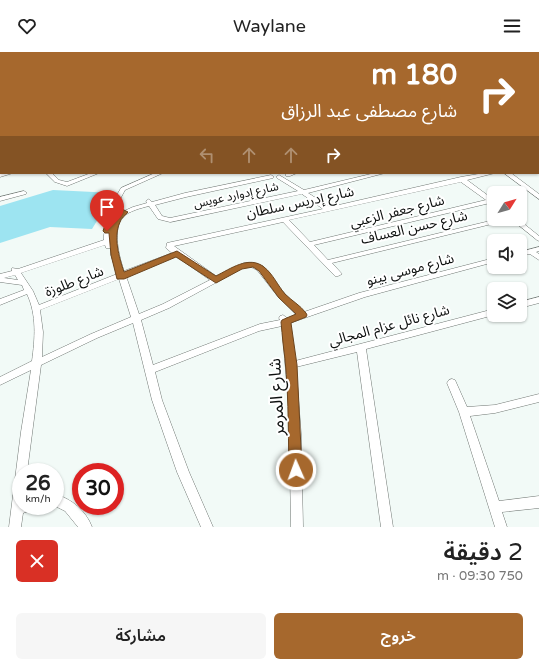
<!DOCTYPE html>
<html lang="ar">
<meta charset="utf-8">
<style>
:root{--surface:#fff;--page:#f6f6f6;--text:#222;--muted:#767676;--accent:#a6682d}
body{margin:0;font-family:"Varela Round","Noto Sans Arabic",sans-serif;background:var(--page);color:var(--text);direction:rtl;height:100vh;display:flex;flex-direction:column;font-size:15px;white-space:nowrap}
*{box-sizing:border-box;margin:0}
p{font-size:13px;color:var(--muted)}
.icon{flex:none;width:22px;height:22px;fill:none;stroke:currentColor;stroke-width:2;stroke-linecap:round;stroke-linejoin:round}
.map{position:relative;height:475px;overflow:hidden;direction:ltr}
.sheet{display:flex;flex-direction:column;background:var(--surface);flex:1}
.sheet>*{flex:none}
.guide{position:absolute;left:0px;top:0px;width:539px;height:122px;box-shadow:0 1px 3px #0004;direction:rtl;background:#a6682d;color:#fff;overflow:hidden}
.needle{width:26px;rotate:53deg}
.tools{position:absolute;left:487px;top:134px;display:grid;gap:8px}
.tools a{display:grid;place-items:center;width:40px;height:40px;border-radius:6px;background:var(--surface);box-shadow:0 1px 3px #0004;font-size:20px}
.speed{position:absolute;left:12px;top:411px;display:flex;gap:8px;font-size:20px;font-weight:700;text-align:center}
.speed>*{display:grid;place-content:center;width:52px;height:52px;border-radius:50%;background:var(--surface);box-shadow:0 1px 3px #0004;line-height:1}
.speed small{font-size:10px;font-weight:400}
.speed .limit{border:6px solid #d22;background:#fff;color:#111}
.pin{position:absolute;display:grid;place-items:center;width:34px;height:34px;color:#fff;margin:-41px -17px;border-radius:50% 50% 50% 0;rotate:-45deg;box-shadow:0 0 4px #0007}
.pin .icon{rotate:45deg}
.me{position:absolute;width:44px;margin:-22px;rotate:358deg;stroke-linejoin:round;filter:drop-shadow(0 0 3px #0008)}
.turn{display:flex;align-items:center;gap:14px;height:84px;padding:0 16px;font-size:18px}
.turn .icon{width:52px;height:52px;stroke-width:2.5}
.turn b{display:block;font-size:28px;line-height:34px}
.lanes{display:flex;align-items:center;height:38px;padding:0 16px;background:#0003;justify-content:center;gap:20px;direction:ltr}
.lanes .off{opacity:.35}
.round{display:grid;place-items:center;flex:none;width:42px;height:42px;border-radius:6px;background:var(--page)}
.overview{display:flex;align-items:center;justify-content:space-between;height:68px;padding:0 16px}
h1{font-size:24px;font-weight:600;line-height:30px}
.primary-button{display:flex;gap:8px;margin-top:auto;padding:8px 16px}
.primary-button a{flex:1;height:46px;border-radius:6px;background:var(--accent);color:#fff;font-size:16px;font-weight:600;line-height:46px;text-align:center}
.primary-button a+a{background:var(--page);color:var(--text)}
header{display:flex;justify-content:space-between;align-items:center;height:52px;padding:0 16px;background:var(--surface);font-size:18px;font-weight:600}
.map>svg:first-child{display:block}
</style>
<header><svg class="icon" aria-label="menu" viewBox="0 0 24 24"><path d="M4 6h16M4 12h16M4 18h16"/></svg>Waylane<svg class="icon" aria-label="heart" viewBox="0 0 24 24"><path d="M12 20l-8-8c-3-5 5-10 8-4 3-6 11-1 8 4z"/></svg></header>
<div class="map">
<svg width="539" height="475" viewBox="0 0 539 475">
<rect width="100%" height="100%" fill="#f2faf7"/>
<polygon fill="#9de4f1" points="53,138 114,141 92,177 50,175 0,191 0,154"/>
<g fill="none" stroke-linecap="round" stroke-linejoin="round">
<g stroke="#707773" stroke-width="1">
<g id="minor">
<polygon points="376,0 380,0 375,1"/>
<rect x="538" y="18" width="1" height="2"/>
<rect x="538" y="66" width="1" height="2"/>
<rect x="0" y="76" width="1" height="2"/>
<rect x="0" y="88" width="1" height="4"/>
<polygon points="538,89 539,90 539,94 538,93"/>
<rect x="0" y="104" width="1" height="4"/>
<rect x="538" y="109" width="1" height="4"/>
<polygon points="0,121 13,121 0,125"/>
<polygon points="46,121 52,121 59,128 67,130 91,121 99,121 67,134 55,130"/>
<path d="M155,121h8l-38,17 -8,15 2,4 5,2 9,-4 14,-4 -1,-2 3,-2 3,3 33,-9 86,-18 3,2 -1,1 -87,19 -31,8 7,11 8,2 128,-27 -21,-13 -1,-1 3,-2 25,15 71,-17h10l-77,20 22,14 131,-30 23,-4h11l-28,7 27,20v4l-4,-1 -176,42 14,15 170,-41h11l-1,1 -176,43 10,11 -4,2h-3l-52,-54 -109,24 42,30 28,-13h8l11,3 22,28 19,18 55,-19 135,-35v4l-129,35 -75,26 5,38 199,-52v6l-128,34 27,178h-12l-24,-175 -61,15 5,67 2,93h-12l-2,-117 -7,-84 -23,5 -104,41 7,28 27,72 24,55h-12l-24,-55 -25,-72 -19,-77 -36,15 -56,27 -14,107h-6v34h13l-2,4 -9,3 -2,14h-12l12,-95 10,-62 -31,15v-8l32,-16c3,-22 5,-46 -5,-67l-27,11v-6l24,-9 -2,-5 -22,-3v-8l12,-3v-3l6,1 86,-29v-5l3,-14 3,-2 2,1 1,2 6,-9 -4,-2 -4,-6 10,-17zM461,130l25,18 -176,42 -21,-22zM302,142l21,15 -156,34 -1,5 6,5 -48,18c-5,-14 -12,-42 -1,-54 6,-6 18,-9 26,-11l9,13 12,3zM105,193l1,3h5v7l6,19 -78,31 -6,-14 -12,-18zM176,204l34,24 -47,24 -24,10 -13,-38zM245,215h6l6,3 22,28 17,17 -9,3 -4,-3 -3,1 -1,2 1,2 -20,4 -107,41 -12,-45 28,-12zM15,223l3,5 -14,-2zM119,227l12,38 -40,17 -49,23 1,-25 -3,-22z"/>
<polygon points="288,121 297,121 290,124 286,124 286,122"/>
<polygon points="504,121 511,121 539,142 539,147"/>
<polygon points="24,139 27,141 26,142 0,149 0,145"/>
<polygon points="511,167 518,167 539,184 539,189 537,188"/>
<polygon points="539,195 539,199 536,200 539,202 539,208 530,202 520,204 520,200"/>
<polygon points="539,245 539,251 520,256 520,250"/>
<polygon points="452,327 455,328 467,355 495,353 539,342 539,350 495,361 470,364 499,449 539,444 539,456 502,460 507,475 495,475 459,360 447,331 449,328"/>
<path d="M55,442c17,5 31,17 37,33h-14l-13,-16 -10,-5z"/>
</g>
</g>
<use href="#minor" fill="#fff" fill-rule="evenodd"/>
</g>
<path fill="#a6682d" stroke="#6c441d" d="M117,157h5l6,3c-3,4 -7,6 -8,10 -7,15 -1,35 4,50l53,-21 39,25c14,-7 33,-21 48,-9 9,7 14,19 21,27 7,7 15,11 21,19l1,2 -1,2 -15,6 6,42 5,105 -2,4 -4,2 -5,-2 -2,-4c-1,-42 0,-85 -6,-127 -1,-7 -1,-14 -2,-21l1,-2 14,-6 -17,-16 -20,-27 -6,-4 -11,2 -26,14 -40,-26 -52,22h-7l-6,-24 -2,-22h-4l-2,-2c3,-9 6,-16 14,-22z"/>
<g text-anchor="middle" stroke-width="4" stroke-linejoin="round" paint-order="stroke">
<g font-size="12" fill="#0d100f" stroke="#fff">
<text transform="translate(236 143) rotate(-12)" y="4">شارع إدوارد عويس</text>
</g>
<g font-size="14" fill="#0d100f" stroke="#fff">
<text transform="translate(300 150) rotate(-12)" y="5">شارع إدريس سلطان</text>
<text transform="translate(397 159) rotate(-14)" y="5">شارع جعفر الزعبي</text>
<text transform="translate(414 175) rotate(-13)" y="5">شارع حسن العساف</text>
<text transform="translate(410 217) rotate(-15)" y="5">شارع موسى بينو</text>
<text transform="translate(74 229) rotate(-21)" y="5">شارع طلوزة</text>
<text transform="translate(389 273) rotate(-15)" y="5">شارع نائل عزام المجالي</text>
</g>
<g font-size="17" fill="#0d100f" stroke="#fff">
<text transform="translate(276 345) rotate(-93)" y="6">شارع المرمر</text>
</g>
</g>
</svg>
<div class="tools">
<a><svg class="needle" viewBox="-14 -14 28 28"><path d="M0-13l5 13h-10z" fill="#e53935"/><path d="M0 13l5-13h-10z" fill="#767676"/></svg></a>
<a><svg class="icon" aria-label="sound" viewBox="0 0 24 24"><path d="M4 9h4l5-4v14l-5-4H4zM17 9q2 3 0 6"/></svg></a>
<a><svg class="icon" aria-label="layers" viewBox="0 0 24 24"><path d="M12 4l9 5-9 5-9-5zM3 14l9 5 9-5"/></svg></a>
</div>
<div class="speed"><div>26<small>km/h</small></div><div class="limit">30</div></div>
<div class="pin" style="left:107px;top:179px;background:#d93025"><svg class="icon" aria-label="arrive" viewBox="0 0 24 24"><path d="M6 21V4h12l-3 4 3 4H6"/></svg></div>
<svg class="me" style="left:296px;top:418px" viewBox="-20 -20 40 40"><circle r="17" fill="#a6682d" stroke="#fff" stroke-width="3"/><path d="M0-11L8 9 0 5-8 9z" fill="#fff"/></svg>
<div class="guide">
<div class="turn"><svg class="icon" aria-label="right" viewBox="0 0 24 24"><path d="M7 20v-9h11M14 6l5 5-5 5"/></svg><div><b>180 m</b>شارع مصطفى عبد الرزاق</div></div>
<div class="lanes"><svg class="icon off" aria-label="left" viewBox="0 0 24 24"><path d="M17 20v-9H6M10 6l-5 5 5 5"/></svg><svg class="icon off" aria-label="ahead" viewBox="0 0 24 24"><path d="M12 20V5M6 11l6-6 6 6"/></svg><svg class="icon off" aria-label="ahead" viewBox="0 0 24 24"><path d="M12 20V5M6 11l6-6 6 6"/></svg><svg class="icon" aria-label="right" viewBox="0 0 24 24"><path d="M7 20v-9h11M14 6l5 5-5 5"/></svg></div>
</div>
</div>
<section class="sheet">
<div class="overview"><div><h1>2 دقيقة</h1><p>750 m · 09:30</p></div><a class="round" style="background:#d93025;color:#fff"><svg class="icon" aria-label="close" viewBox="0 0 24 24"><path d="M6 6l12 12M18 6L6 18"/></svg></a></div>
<div class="primary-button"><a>خروج</a><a>مشاركة</a></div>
</section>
